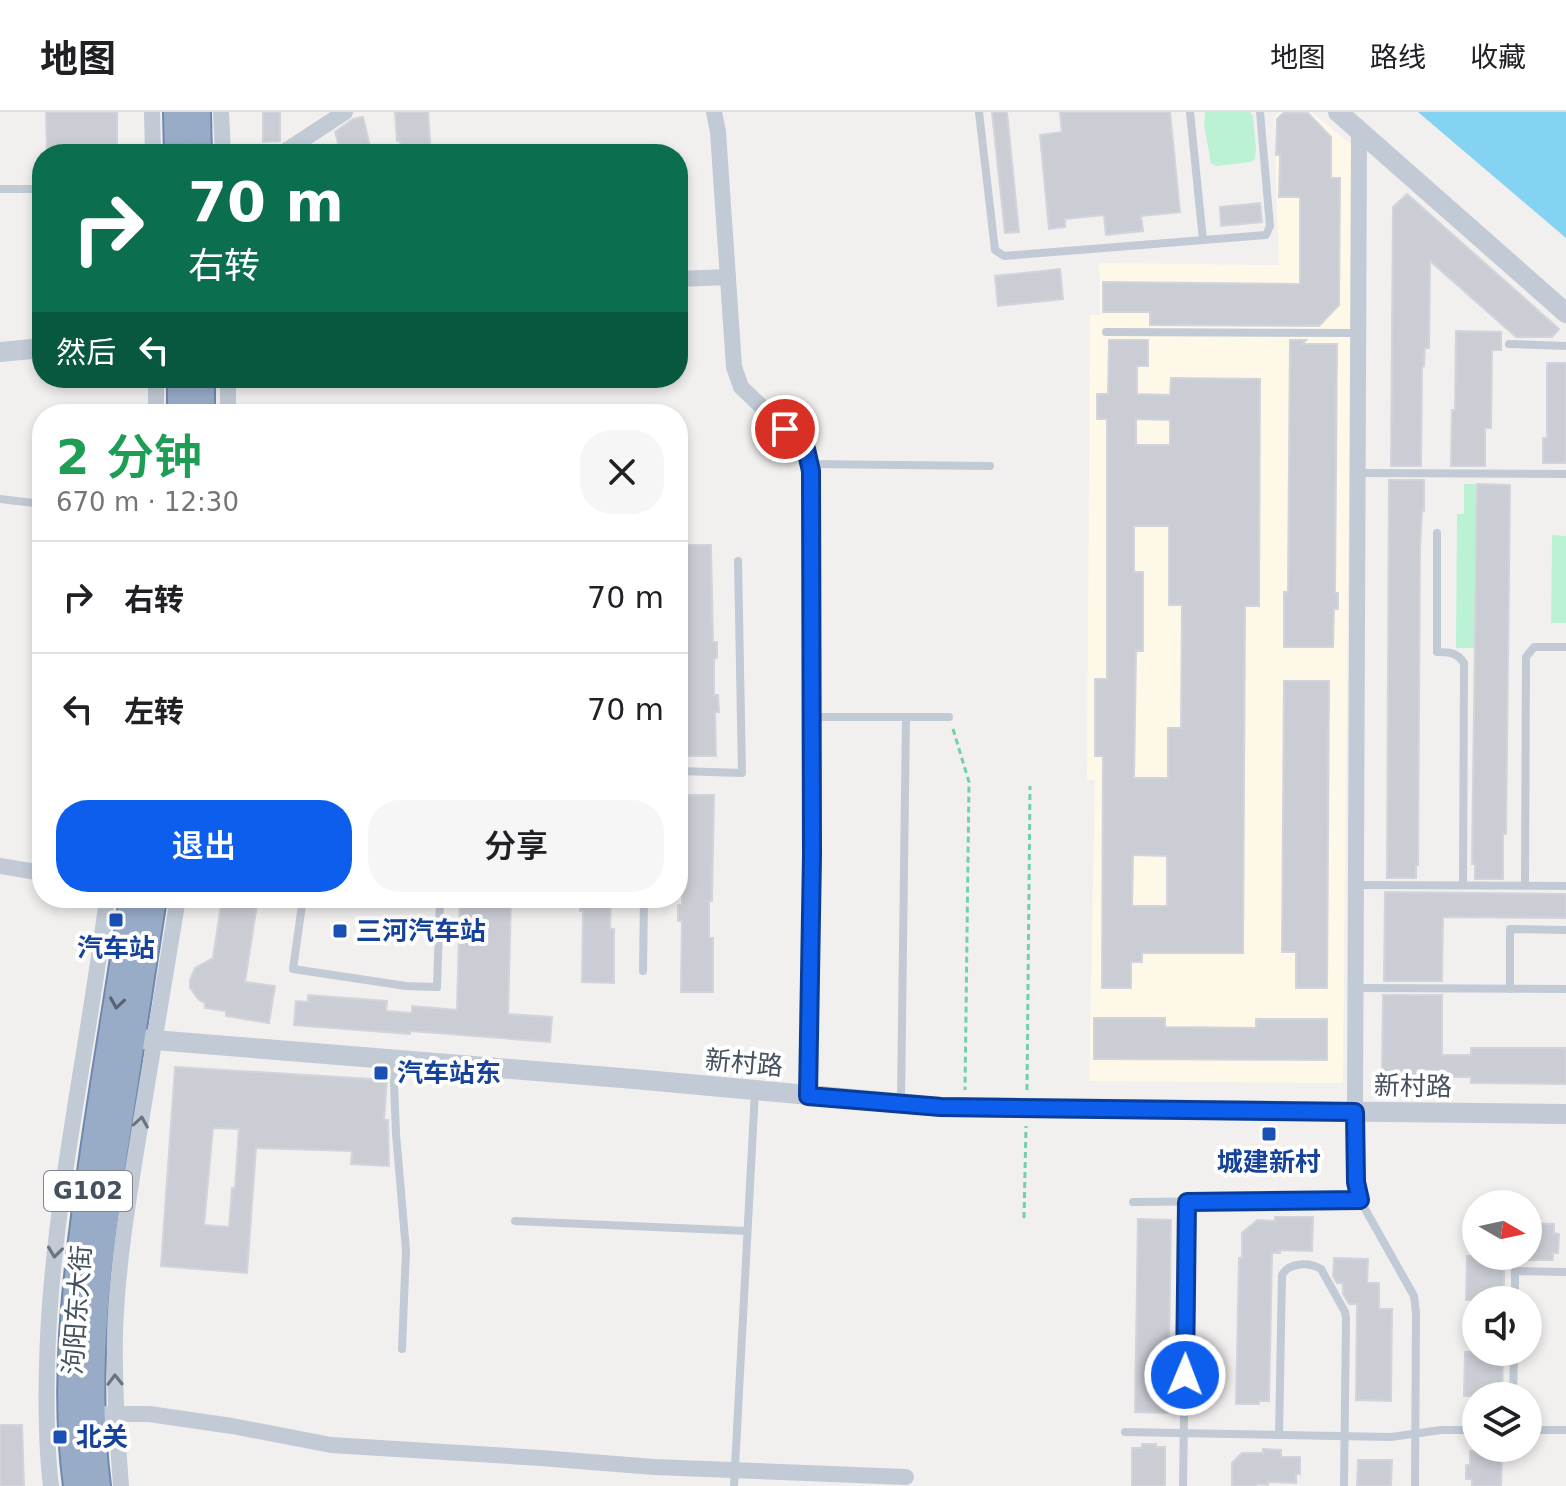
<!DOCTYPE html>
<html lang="zh">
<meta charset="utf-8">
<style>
:root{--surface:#fff;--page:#f6f6f6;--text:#202124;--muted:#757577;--line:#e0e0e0;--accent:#0d5eed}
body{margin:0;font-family:"DejaVu Sans","Noto Sans SC",sans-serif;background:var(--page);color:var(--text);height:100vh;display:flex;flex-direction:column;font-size:30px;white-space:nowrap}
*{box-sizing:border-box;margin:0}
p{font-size:26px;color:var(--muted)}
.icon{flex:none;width:44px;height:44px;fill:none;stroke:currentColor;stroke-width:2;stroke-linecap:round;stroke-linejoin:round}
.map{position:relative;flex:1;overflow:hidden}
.side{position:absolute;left:32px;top:292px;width:656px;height:504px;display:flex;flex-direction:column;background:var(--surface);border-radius:32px;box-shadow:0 4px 12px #0003}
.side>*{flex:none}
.top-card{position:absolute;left:32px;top:32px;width:656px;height:244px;border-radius:32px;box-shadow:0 4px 12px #0003;background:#0b6e4f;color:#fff;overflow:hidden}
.needle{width:52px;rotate:99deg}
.controls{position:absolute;left:1462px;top:1078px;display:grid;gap:16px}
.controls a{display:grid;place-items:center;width:80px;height:80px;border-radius:50%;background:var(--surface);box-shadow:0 4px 12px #0003;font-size:40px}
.pin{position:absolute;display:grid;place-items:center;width:68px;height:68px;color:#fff;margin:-34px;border:4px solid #fff;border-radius:50%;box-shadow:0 2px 8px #0007}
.me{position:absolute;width:88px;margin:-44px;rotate:1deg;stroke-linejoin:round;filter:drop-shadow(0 0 6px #0008)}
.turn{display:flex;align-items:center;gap:28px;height:168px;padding:0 24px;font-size:36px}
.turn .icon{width:104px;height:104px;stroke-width:2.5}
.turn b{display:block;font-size:56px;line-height:68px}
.then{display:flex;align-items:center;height:76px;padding:0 24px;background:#0003;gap:16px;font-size:30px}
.round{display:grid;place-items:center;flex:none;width:84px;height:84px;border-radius:32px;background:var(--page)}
.summary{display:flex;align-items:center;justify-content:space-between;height:136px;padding:0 24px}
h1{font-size:48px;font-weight:600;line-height:60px;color:#1e9e55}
.button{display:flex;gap:16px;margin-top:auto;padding:16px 24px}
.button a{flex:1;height:92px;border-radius:32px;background:var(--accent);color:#fff;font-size:32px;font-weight:600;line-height:92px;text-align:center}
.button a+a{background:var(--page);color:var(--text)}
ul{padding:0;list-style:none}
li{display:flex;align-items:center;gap:24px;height:112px;padding:0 24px;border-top:2px solid var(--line)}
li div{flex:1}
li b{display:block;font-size:30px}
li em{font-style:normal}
header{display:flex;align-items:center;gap:48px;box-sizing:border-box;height:112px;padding:0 40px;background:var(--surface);border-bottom:2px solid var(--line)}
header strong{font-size:38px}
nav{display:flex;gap:44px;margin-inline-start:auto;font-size:28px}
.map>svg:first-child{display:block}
</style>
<header>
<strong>地图</strong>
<nav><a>地图</a><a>路线</a><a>收藏</a></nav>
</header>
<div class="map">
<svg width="1566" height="1374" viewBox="0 0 1566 1374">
<rect width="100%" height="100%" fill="#f2efef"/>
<polygon fill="#fdf8e7" points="1279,0 1311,0 1352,33 1343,971 1089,969 1095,668 1087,667 1090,203 1100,203 1099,151 1279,153 1274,5"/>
<g fill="#bbf2d4">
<polygon points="1205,0 1250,0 1253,4 1256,38 1255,47 1251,50 1216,54 1211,51 1204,13"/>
<polygon points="1464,372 1477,372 1476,536 1456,536 1457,402 1464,402"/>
<polygon points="1552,423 1566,424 1566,511 1551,511"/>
</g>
<polygon fill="#85d3f2" points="1418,0 1566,0 1566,126"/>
<g fill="#cbcdd5" stroke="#d3d4db" stroke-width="2" fill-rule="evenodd">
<polygon points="46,0 117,0 117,42 47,42"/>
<polygon points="263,0 280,0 280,29 263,30"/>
<polygon points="395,0 428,0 431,42 401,42 400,29 397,29"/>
<polygon points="992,0 1007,0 1019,120 1005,121"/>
<polygon points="1060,0 1170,0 1180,100 1141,104 1143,119 1106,123 1104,103 1065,107 1065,115 1049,117 1040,23 1062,20"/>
<polygon points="1283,1 1308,1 1331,25 1331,66 1340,66 1339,193 1319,214 1150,213 1150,200 1103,200 1103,170 1300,172 1300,85 1279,85 1280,43 1276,43 1277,7"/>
<polygon points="363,5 372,42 341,42 335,20 353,7"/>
<polygon points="1407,82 1559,217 1552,225 1516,225 1430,149 1429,236 1425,236 1424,254 1422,255 1421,354 1391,354 1393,95"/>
<polygon points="1260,91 1262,110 1221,114 1220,95"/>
<polygon points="1060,157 1063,187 998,194 995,164"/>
<polygon points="1456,219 1501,220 1501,238 1492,238 1491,316 1485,316 1485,354 1451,354 1452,298 1455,298"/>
<path d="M1109,228h39v26h-11v28l33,1 1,-17 89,1 -1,227h-14l-2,347h-101v9h-11v26h-29l1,-232h-8v-77h12v-260h-10v-25h11zM1136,307l34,1v25h-34zM1134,414h35v79h13l-1,123h-13v50h-34l2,-127h7v-79h-9zM1133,743l34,1v50h-35z"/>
<polygon points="1290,228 1306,228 1302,232 1337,232 1335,481 1338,481 1338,497 1334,497 1333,535 1284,535 1284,480 1288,480"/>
<polygon points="1547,251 1566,251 1566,351 1543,351 1543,326 1547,326"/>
<polygon points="1389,368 1424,368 1424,399 1422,399 1420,435 1418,753 1416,753 1416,766 1387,766"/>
<polygon points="1477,372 1510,373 1506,722 1503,722 1503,767 1475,767 1475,752 1472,752"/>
<polygon points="682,433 711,433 713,530 717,530 717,546 714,547 714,583 718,583 719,600 715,600 716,644 683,644 681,584 685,584 685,547 680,547 680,532 684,532 683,494 678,494 678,480 683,480"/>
<polygon points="1284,569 1329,569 1327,876 1296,876 1296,840 1282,840"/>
<polygon points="682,683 714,683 712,789 709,789 709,826 713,826 713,880 681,880 682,809 678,809 678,793 682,793 682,762 679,762 679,746 682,746"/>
<polygon points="1385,780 1566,782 1566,806 1443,805 1442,869 1384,869"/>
<polygon points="222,786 258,786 245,870 275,874 269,911 226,904 226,899 205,896 205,891 199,888 190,876 190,868 195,856 213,846"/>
<polygon points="460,786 511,786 508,902 552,905 550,930 410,919 410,922 294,913 296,889 308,890 308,883 387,889 386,899 412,901 412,894 457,898"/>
<polygon points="580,786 611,786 610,817 614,817 614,871 582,870 583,799 580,799"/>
<polygon points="1383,883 1442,883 1442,943 1471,943 1471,936 1566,936 1566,972 1471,971 1471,965 1382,965"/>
<polygon points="1094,906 1165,906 1165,915 1256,916 1256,907 1327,907 1327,948 1094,947"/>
<path d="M175,955l212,13 -3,40h4l1,46 -38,-2 1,-13 -96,-3 -9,125 -86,-7zM213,1016l26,1 -4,59h-3l-3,39 -25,-2z"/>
<polygon points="1275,1105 1313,1105 1312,1139 1280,1138 1280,1141 1272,1141 1269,1289 1259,1289 1259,1292 1236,1292 1239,1146 1242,1146 1242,1121 1257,1108 1275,1109"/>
<polygon points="1138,1107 1171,1108 1168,1301 1135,1300"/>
<polygon points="1528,1111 1554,1112 1554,1121 1559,1122 1558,1141 1553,1141 1553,1148 1528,1148"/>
<polygon points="1467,1144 1504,1144 1504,1188 1466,1188"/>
<polygon points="1334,1146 1368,1147 1367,1171 1379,1171 1379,1197 1392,1197 1391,1289 1356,1288 1357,1192 1349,1192 1343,1182 1343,1171 1337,1171 1333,1164"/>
<polygon points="1465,1240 1503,1240 1502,1284 1464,1284"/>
<polygon points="0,1313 22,1313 24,1374 0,1374"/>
<polygon points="1142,1332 1156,1332 1156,1335 1165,1335 1165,1374 1132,1374 1132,1336 1142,1336"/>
<polygon points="1263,1337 1281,1338 1281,1345 1300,1345 1300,1362 1296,1362 1296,1371 1268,1370 1268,1373 1257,1372 1257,1374 1232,1374 1232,1351 1242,1341 1263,1341"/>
<polygon points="1470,1339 1502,1340 1501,1374 1472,1374 1472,1367 1466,1367 1466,1353 1470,1353"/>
<polygon points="1358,1348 1392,1348 1391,1374 1357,1374"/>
</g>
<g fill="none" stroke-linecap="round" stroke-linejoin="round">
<g stroke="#6f88ad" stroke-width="30">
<g id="trunk">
<polyline points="177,0 178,42"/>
<polyline points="197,0 198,42"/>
<polyline points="201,266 201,302"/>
<polyline points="181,302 181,266"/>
<path d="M77,1374c-13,-96 -2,-196 11,-292 13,-99 31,-197 45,-296"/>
<path d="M97,1374c-15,-117 2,-237 20,-353 12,-78 24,-157 36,-235"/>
</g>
</g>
<g stroke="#70d2a9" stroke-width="3" stroke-dasharray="6 4" stroke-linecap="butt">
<polyline points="953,617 969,670 965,978"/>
<polyline points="1027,978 1030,674"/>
<polyline points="1024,1106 1026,1014"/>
</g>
<g stroke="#c2cad5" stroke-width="8">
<polyline points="979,0 995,138 1004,144 1266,123 1270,114 1260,0"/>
<polyline points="1190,0 1203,128"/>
<polyline points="0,77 42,77"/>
<polyline points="1106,220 1358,221"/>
<polyline points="1509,232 1566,234"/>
<polyline points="810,352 990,354"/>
<polyline points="1358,361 1566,362"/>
<polyline points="0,387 42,392"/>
<path d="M1437,421v119c11,0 20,0 27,11l-1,222"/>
<polyline points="812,605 949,605"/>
<polyline points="678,659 742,661 738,449"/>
<polyline points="1356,773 1566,774"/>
<polyline points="1525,773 1526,545 1534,535 1566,535"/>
<polyline points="303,786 293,857 406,874 437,875 440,786"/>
<polyline points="643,859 644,786"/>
<polyline points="1356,876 1566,877"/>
<polyline points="1510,877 1510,817 1566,818"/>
<polyline points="393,948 396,1022 406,1138 402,1237"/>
<polyline points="901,989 906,605"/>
<polyline points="1355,1002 1356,1070 1360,1088 1414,1184 1416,1201 1415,1374"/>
<polyline points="1133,1090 1360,1088"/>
<polyline points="515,1109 747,1119"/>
<polyline points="1515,1188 1515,1159 1566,1160"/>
<polyline points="1513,1284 1514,1240"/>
<polyline points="1528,1318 1566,1318"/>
<polyline points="1125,1320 1391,1325 1441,1318 1476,1318"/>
<path d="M1279,1323l3,-160c7,-13 27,-13 39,-6l24,43 1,6 -2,168"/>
<polyline points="734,1374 755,979"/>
<polyline points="1183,1374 1187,1090"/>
</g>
<g stroke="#c2cad5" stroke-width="16">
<polyline points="152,0 153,42"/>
<polyline points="221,0 223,42"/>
<polyline points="714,0 718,20 734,255 741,275 806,337 811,359 812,743 808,984"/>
<polyline points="242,42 284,40 345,0"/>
<polyline points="678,167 728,165"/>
<polyline points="156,266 156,302"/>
<polyline points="228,266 228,302"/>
<polyline points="0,754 42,761"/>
<polyline points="1355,1000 1359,19"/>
<polyline points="92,1302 149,1302 232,1314 331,1333 541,1346 654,1355 906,1365"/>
<path d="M51,1374c-5,-40 -5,-81 -4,-122 4,-157 41,-311 60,-466"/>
<path d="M121,1374c-4,-51 -7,-102 -6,-153 2,-68 14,-138 25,-206 13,-76 25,-153 38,-229"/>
</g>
<g stroke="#c2cad5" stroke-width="20">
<polyline points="1338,0 1566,201"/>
<polyline points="0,240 42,236"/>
<polyline points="117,925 634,967 941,995 1566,1002"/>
</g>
<use href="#trunk" stroke="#98acc8" stroke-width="26"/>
</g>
<defs><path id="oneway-chevron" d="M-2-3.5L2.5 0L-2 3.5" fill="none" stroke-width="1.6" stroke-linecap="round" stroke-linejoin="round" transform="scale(2)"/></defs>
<use stroke="#566373" href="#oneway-chevron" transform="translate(117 891) rotate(99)"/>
<g stroke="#6b7582">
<use href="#oneway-chevron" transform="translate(141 1010) rotate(-81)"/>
<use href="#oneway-chevron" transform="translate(55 1140) rotate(97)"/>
<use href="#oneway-chevron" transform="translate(115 1268) rotate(-91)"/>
</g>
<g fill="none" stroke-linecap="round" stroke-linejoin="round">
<g stroke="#083d9a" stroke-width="20">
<polyline id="route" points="785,317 806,337 811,359 812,743 808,984 941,995 1355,1000 1356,1070 1360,1088 1187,1090 1185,1263"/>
</g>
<use href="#route" stroke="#0d5eed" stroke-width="14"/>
</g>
<g fill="#1a4fb4" stroke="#fff" stroke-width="3">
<rect x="108" y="800" width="16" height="16" rx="4"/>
<rect x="332" y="811" width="16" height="16" rx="4"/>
<rect x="373" y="953" width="16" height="16" rx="4"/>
<rect x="1261" y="1014" width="16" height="16" rx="4"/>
<rect x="52" y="1317" width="16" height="16" rx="4"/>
</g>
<g text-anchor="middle" stroke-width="8" stroke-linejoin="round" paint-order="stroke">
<rect fill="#fff" stroke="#7e858e" stroke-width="2" x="44" y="1059" width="88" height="40" rx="6"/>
<g font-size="24" font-weight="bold" fill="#46515e">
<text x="88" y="1087">G102</text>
</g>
<g font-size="26" font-weight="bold" fill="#164399" stroke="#fff" text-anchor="start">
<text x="356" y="828">三河汽车站</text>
<text x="116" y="845" text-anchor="middle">汽车站</text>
<text x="397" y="970">汽车站东</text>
<text x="1269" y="1059" text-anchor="middle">城建新村</text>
<text x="76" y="1334">北关</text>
</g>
<g font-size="26" fill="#46515e" stroke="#fff">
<text transform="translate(744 951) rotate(5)" y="9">新村路</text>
<text transform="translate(1413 974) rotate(1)" y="9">新村路</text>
<text transform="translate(77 1198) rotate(-86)" y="9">泃阳东大街</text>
</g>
</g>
</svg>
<div class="controls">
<a><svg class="needle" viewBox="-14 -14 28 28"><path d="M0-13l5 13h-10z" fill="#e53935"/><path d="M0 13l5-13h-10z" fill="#757577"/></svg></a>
<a><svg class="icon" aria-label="sound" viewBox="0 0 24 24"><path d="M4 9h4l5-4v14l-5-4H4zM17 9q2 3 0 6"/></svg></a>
<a><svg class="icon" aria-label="layers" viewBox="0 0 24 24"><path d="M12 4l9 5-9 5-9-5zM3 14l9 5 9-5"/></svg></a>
</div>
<div class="pin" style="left:785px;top:317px;background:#d93025"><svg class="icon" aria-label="arrive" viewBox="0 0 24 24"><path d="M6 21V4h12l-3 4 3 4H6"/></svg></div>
<svg class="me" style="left:1185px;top:1263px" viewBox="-20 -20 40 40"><circle r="17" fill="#0d5eed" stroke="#fff" stroke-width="3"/><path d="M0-11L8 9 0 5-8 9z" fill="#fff"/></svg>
<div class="top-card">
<div class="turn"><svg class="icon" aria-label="right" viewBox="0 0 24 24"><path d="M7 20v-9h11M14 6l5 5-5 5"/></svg><div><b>70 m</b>右转</div></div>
<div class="then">然后<svg class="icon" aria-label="left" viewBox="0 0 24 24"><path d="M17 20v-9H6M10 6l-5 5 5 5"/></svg></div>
</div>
<section class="side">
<div class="summary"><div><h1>2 分钟</h1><p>670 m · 12:30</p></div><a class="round"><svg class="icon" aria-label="close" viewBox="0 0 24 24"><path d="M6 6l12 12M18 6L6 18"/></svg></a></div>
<ul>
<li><svg class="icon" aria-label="right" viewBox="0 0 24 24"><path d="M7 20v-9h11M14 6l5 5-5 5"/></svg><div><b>右转</b></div><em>70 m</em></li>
<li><svg class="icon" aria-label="left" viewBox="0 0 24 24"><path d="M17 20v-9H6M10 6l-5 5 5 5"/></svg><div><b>左转</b></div><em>70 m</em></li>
</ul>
<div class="button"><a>退出</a><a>分享</a></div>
</section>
</div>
